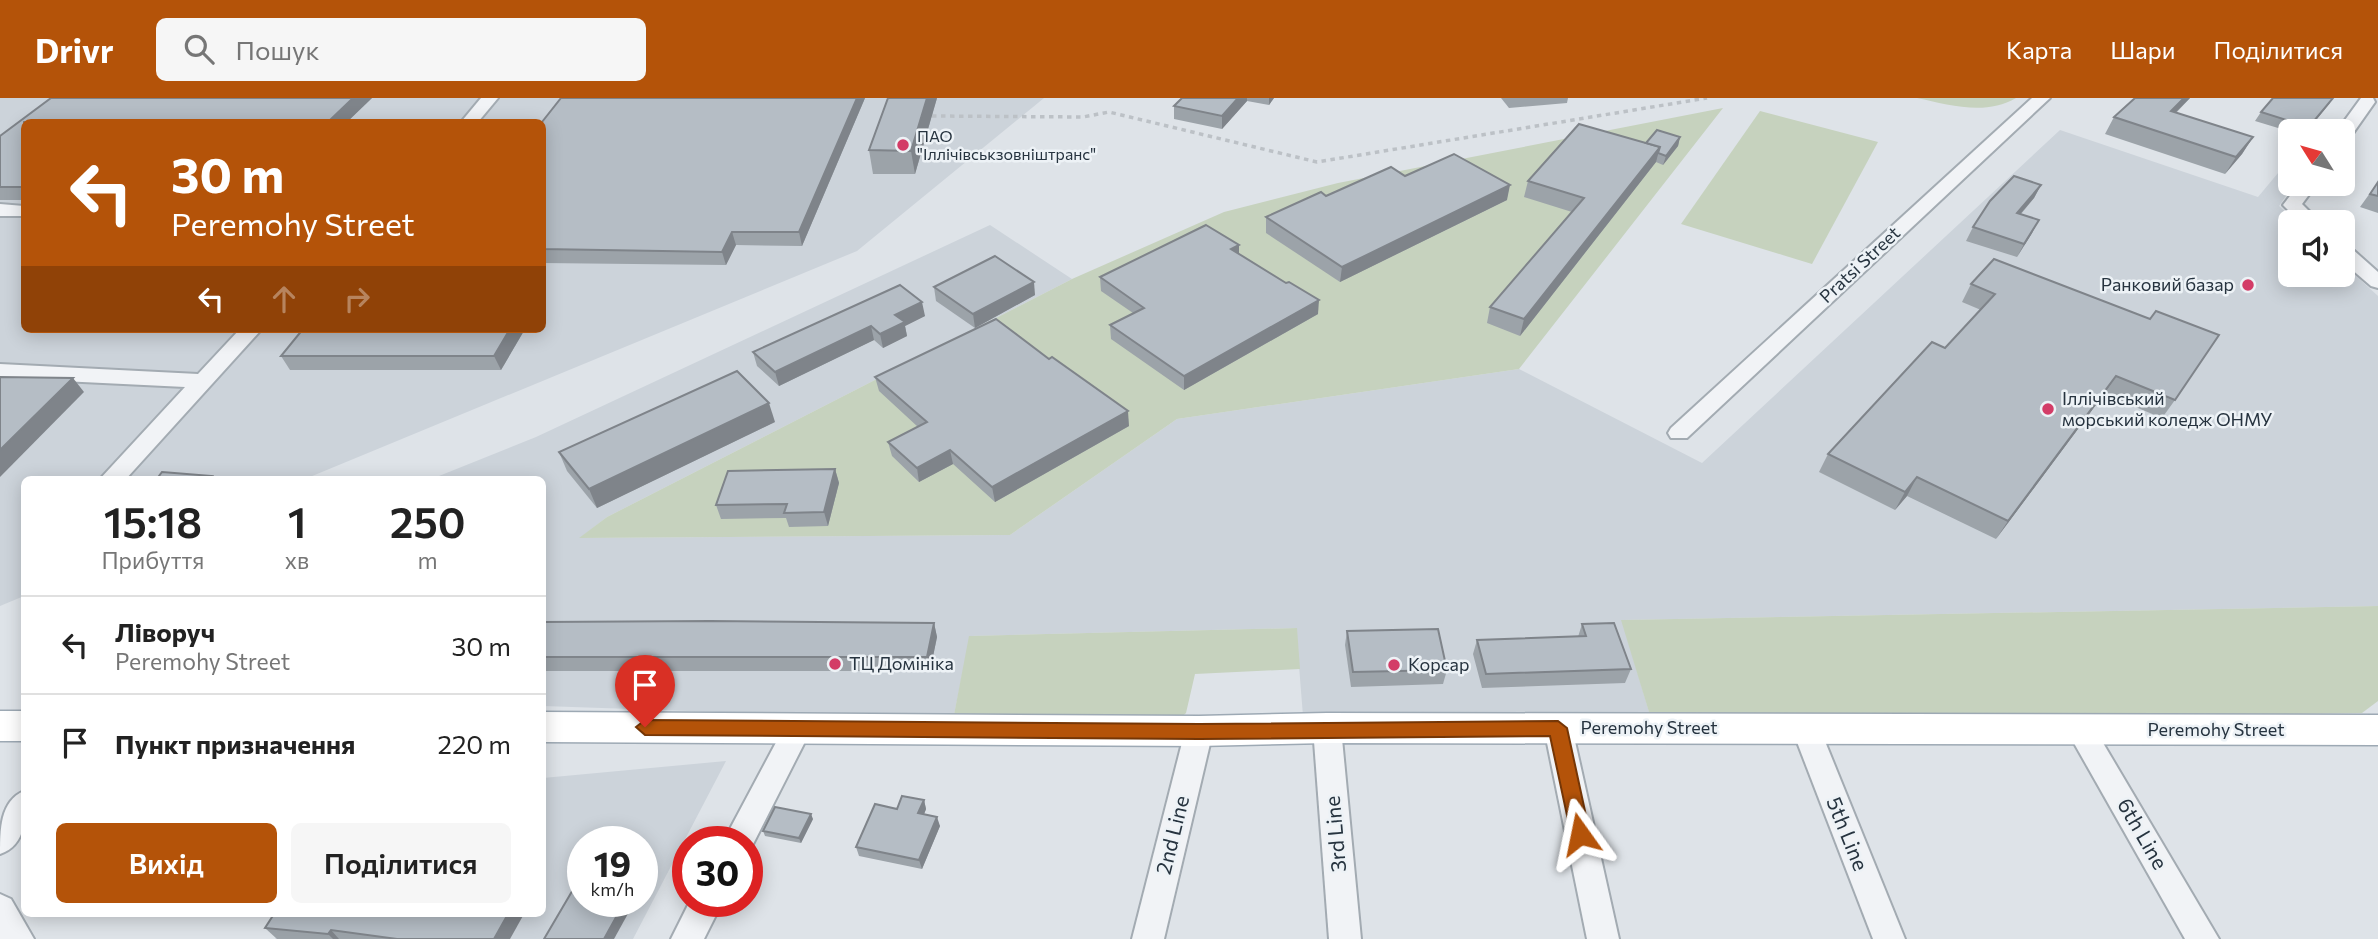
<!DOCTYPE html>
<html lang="uk">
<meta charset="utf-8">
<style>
:root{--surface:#fff;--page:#f6f6f6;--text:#222;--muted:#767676;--line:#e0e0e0;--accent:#b45309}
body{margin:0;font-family:Commissioner,sans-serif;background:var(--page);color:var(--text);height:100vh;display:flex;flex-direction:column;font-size:26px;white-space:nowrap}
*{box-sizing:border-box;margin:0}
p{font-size:23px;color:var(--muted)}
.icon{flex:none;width:38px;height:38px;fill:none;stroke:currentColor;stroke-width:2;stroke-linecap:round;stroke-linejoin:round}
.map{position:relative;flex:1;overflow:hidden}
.sheet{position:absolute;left:21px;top:378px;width:525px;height:441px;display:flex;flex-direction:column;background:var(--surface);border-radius:10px;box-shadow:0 4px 18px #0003}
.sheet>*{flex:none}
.top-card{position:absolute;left:21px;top:21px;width:525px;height:214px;border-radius:10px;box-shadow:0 4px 18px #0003;background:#b45309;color:#fff;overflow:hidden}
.needle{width:46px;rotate:307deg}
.tools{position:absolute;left:2278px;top:21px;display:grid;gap:14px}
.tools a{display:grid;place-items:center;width:77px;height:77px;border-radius:10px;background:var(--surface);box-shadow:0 4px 18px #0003;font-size:35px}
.speed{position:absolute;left:567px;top:728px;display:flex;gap:14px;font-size:35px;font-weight:700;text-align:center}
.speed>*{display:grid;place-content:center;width:91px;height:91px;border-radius:50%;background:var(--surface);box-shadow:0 4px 18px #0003;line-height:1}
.speed small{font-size:18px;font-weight:400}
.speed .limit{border:10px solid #d22;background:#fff;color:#111}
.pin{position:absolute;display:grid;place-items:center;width:60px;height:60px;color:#fff;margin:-72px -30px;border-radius:50% 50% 50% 0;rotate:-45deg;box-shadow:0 0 7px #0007}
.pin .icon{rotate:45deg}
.me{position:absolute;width:77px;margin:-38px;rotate:348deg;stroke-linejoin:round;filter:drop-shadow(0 0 5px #0008)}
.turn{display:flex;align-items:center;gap:24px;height:147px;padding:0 35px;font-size:32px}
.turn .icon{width:91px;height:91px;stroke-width:2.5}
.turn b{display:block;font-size:49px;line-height:60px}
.lanes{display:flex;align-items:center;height:66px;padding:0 35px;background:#0003;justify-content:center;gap:35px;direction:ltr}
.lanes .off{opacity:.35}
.eta{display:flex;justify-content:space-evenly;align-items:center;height:119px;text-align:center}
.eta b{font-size:42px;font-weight:600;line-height:49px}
.cta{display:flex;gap:14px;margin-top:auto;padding:14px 35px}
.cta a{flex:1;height:80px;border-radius:10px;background:var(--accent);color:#fff;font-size:28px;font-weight:600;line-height:80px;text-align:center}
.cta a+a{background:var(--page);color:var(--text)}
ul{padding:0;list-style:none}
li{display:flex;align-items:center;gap:21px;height:98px;padding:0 35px;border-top:2px solid var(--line)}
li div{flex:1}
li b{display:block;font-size:26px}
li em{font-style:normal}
header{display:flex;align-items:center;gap:42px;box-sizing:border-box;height:98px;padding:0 35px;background:var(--accent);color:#fff}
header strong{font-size:33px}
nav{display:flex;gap:38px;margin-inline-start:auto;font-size:24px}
.search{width:490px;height:63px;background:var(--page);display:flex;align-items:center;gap:18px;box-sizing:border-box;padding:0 24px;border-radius:10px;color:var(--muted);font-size:26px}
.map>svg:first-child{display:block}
</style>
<header>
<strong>Drivr</strong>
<div class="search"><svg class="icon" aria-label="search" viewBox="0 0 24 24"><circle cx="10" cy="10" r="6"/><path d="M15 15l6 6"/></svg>Пошук</div>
<nav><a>Карта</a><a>Шари</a><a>Поділитися</a></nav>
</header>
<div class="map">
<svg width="2378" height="841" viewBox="0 0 2378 841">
<rect width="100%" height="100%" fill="#dee3e8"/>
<g fill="#ccd3da" fill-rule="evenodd">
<path d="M0,0h1044l-187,153 -552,228 -281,1v116l-24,10zM24,24h518v207h-518z"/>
<polygon points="2060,32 2258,99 2283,69 2291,71 2291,86 2294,86 2279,108 2297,124 2291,124 2291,177 2343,177 2343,166 2378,198 2378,508 1622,522 1652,624 1303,618 1296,530 970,538 953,622 543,608 542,382 429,382 536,339 990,127 1072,181 607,419 580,440 1010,437 1177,321 1519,271 1702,365"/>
<path d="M726,663l-93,178h-358l15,-25h252l1,-136zM583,744h59v59h-59z"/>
</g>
<g fill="#c6d2be">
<path d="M1917,0h99c-30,18 -67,7 -99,0z"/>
<polygon points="1723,10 1519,271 1177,321 1010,437 579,440 607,419 1072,181 1224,114 1338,85"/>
<polygon points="1760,13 1878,44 1812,166 1681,126"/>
<polygon points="2378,508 2378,603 2362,615 1652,624 1621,522"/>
<polygon points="1297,530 1300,571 1195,576 1186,615 1177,623 953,622 969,538"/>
</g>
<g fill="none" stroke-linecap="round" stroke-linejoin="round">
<g stroke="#a3abb2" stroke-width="4">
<g id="minor">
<polygon points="481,0 498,0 478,24 461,24"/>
<polygon points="2032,0 2050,0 1687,340 1671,340 1668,335 1671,330"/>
<polygon points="2361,0 2373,0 2375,4 2349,41 2343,42 2343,33 2337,33"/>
<polygon points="2299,86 2317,86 2302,106 2320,124 2300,124 2283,107"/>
<polygon points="0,106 24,108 24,118 0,118"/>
<polygon points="2343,147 2350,149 2378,174 2378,190 2371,188 2343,164"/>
<polygon points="240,231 262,231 125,382 99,382 185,289 0,280 0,266 198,276"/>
<polygon points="798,618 808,622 812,630 749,754 747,744 723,744 788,622"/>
<polygon points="1327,618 1337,622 1341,630 1361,841 1329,841 1313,630 1317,622"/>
<polygon points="1558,618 1568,622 1572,630 1619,841 1587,841 1544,630 1548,622"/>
<polygon points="1806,619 1816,623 1820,631 1905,841 1873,841 1792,631 1796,623"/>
<polygon points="2080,619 2090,623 2219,841 2185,841 2066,631 2070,623"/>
<polygon points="1199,621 1209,625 1213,633 1164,841 1132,841 1185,633 1189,625"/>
<path d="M24,693c2,24 3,54 -24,63 0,-24 0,-53 24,-63z"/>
<polygon points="0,796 11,801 34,841 0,841"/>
<polygon points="690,803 723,803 704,841 671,841"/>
</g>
</g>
<g stroke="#9da9b4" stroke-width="3">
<g id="major">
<rect x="0" y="613" width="24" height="30"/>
<polygon points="542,614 1199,618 1327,615 2378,617 2378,647 1327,645 1199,648 542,644"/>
</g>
</g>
<polyline stroke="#bcc1c6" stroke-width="3.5" stroke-dasharray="4.5 4.5" stroke-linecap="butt" points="932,18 1083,19 1109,14 1317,64 1707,0"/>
<use href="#minor" fill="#f1f3f6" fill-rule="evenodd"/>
<use href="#major" fill="#fff" fill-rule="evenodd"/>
</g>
<g fill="#9ca3a9">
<polygon points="51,0 372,0 347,24 24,24 24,102 0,102 0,38"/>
<polygon points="561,0 865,0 802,148 736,147 726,167 542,165 542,24"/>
<polygon points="888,0 937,0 915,76 873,76 869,52"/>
<polygon points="1182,0 1274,0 1269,7 1247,3 1222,31 1174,21 1174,8"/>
<polygon points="1501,0 1568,0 1567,5 1509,10"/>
<polygon points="2135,0 2190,0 2176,15 2253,39 2242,56 2225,76 2105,36 2114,19"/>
<polygon points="2330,5 2307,33 2291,33 2291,34 2255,23 2261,14"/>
<polygon points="1680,39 1678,48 1663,67 1656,64 1520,238 1487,225 1490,209 1572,114 1524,99 1528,83 1646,45"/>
<polygon points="1405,78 1507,102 1340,184 1266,135 1266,119 1326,98"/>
<polygon points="2378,84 2378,115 2360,109"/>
<polygon points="2041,87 2034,100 2021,116 2032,135 2017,159 1966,143 1973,129"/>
<polygon points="1239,147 1239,156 1318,216 1184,292 1111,241 1110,227 1133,215 1101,193 1100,179"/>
<polygon points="1994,161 2175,302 2162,320 2104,296 1996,441 1907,398 1895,412 1819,374 1828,356 1945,250 1981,212 1962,204 1971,186"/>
<polygon points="900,187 925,218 905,228 907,238 883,250 874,242 779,288 757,268 753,254"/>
<polygon points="934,189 1035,197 975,230 936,203"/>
<polygon points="303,231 525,231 501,272 290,272 281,258"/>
<polygon points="875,279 1129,328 995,404 953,366 919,384 892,358 888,344 918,329 879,293"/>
<polygon points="775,324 597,410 567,373 559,354"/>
<polygon points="835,371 839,385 828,428 789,429 786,420 721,421 716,407"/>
<polygon points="542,524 934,525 937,539 930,573 542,573"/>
<polygon points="1582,526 1631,571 1625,585 1482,590 1473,556 1477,542 1578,539"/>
<polygon points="1347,533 1447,572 1443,586 1351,589 1345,547"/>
<polygon points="924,702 926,711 924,716 940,728 922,771 859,758 856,749 897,711"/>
<polygon points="813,721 801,745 765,738 763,733"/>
<polygon points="274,816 510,841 277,841 265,830"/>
</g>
<g fill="#7f848a">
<polygon points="353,0 372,0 347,24 328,24"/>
<polygon points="857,0 865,0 802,148 799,134"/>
<polygon points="927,0 937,0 915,76 911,53"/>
<polygon points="1238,0 1247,0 1247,3 1222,31 1222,18"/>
<polygon points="1269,0 1274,0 1269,7"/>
<polygon points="2184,0 2190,0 2161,29 2171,13"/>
<polygon points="2333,0 2307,33 2306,33 2309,29"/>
<polygon points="1680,39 1678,48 1663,67 1666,58"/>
<polygon points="2253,39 2242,56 2225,76 2236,59"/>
<polygon points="1660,49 1656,64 1520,238 1524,221"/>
<polygon points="1510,87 1507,102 1340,184 1342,169"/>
<polygon points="2041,87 2034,100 2010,128 2017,115"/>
<polygon points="2039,122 2032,135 2017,159 2024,146"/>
<polygon points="732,134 736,147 726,167 722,154"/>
<polygon points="1239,147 1239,161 1231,151"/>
<polygon points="1034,184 1035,197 975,230 973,216"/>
<polygon points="1319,202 1318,216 1184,292 1184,278"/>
<polygon points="922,204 925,218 905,228 907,238 883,250 880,236 895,217"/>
<polygon points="871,228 874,242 779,288 775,274"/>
<polygon points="510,231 525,231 501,272 494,258"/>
<polygon points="2116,278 2104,296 1996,441 2008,423"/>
<polygon points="73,280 84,294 0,379 0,352"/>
<polygon points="769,305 775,324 597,410 589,391"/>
<polygon points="1128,313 1129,328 995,404 992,389"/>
<polygon points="950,352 953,366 919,384 917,370"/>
<polygon points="835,371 839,385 828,428 824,414"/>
<polygon points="1917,379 1907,398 1895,412 1905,394"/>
<polygon points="934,525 937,539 930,573 927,559"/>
<polygon points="924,702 926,711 921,724 918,715"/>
<polygon points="811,716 813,721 801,745 799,740"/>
<polygon points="937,719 940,728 922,771 919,762"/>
<polygon points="625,803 635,803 614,841 604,841"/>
<polygon points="508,816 524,816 510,841 494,841"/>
<polygon points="331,832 339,841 333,841 328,836"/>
</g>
<g fill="#b5bdc5" stroke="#7f848a" stroke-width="2">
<polygon points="51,0 353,0 328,24 24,24 24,89 0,89 0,38"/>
<polygon points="561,0 857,0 799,134 732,134 722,154 542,151 542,24"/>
<polygon points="888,0 927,0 911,53 869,52"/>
<polygon points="1182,0 1238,0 1222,18 1174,8"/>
<polygon points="2135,0 2184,0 2171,13 2253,39 2236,59 2114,19"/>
<polygon points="2273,0 2333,0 2309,29 2261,14"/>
<polygon points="1579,26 1660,49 1524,221 1490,209 1584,100 1528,83"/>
<polygon points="1657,32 1680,39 1666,58 1658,55 1660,49 1646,45"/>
<polygon points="1454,56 1510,87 1342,169 1266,119 1321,94 1326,98 1391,69 1405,78"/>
<polygon points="2014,78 2041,87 2017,115 2039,122 2024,146 1973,129 1990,103"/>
<polygon points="2378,84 2378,98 2370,96"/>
<polygon points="1206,127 1239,147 1231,151 1286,185 1289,184 1319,202 1184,278 1110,227 1144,210 1100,179"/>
<polygon points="995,158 1034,184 973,216 934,189"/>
<polygon points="1994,161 2150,221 2156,213 2219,237 2175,302 2116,278 2008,423 1917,379 1905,394 1828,356 1932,244 1945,250 1995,196 1971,186"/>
<polygon points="900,187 922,204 895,217 905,224 880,236 871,228 775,274 753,254"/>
<polygon points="996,221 1049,261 1052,259 1128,313 992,389 950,352 917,370 888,344 927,324 875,279"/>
<polygon points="303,231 510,231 494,258 281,258"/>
<polygon points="737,273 769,305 589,391 559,354"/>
<polygon points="0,279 73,280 0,352"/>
<polygon points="835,371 824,414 784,415 787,406 716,407 728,373"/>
<polygon points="162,374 212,378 208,382 156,382"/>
<polygon points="710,523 934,525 927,559 542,559 542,524"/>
<polygon points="1614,525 1631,571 1486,576 1477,542 1586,538 1582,526"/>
<polygon points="1438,531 1447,572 1353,574 1347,533"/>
<polygon points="902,698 924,702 918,715 937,719 919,762 856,749 875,706 897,711"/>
<polygon points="775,709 811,716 799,740 763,733"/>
<polygon points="581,778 583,778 583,803 625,803 604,841 544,841"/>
<polygon points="274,816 508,816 494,841 397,841 331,832 328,836 265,830"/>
</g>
<polygon fill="#b45309" stroke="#753606" stroke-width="2" points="645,622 1199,626 1558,623 1567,630 1590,736 1587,742 1580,744 1573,742 1571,736 1550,638 1199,641 645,637 636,629"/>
<g fill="#d33c67" stroke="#edf2f6" stroke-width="2.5">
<circle cx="903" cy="47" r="7"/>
<circle cx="2248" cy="187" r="7"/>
<circle cx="2048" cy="311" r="7"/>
<circle cx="835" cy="566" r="7"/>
<circle cx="1394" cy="567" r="7"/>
</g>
<g text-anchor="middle" stroke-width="5" stroke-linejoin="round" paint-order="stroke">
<g font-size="16" fill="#26333f" stroke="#edf2f6" text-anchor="start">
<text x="917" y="44">ПАО<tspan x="917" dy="18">"Іллічівськзовніштранс"</tspan></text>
</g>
<g font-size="18" fill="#26333f" stroke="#edf2f6">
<text transform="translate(1860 167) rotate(-43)" y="6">Pratsi Street</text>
<text x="1649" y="636">Peremohy Street</text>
<text x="2216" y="638">Peremohy Street</text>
</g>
<g font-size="18" fill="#26333f" stroke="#edf2f6" text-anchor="start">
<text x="2234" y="193" text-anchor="end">Ранковий базар</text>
<text x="2062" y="307">Іллічівський<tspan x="2062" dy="21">морський коледж ОНМУ</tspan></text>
<text x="849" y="572">ТЦ Домініка</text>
<text x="1408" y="573">Корсар</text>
</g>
<g font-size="21" fill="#26333f" stroke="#edf2f6">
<text transform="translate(1336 736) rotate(-95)" y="7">3rd Line</text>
<text transform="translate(1847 736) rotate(68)" y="7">5th Line</text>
<text transform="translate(2142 736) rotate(60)" y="7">6th Line</text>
<text transform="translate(1173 737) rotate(-76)" y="7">2nd Line</text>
</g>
</g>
</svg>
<div class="tools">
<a><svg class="needle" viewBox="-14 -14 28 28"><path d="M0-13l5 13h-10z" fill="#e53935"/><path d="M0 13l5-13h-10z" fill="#767676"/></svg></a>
<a><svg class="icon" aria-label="sound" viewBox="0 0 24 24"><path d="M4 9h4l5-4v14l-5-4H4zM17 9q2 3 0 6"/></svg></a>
</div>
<div class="speed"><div>19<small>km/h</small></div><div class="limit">30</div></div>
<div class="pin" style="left:645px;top:629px;background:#d93025"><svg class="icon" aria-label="arrive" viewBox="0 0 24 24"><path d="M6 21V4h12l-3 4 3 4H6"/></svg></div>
<svg class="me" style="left:1580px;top:736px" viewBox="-20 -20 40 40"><path d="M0-17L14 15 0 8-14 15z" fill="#b45309" stroke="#fff" stroke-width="4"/></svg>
<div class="top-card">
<div class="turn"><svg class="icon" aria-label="left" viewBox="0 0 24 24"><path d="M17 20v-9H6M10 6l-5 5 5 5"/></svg><div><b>30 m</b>Peremohy Street</div></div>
<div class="lanes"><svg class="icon" aria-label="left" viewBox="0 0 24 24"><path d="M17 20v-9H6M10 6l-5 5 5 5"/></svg><svg class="icon off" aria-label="ahead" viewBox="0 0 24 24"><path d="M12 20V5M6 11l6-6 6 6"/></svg><svg class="icon off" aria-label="right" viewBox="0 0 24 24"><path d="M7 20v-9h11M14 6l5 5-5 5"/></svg></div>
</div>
<section class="sheet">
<div class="eta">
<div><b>15:18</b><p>Прибуття</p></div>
<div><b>1</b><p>хв</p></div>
<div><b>250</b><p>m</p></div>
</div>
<ul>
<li><svg class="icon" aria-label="left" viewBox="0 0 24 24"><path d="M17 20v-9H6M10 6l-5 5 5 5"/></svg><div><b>Ліворуч</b><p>Peremohy Street</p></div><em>30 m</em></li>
<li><svg class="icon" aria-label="arrive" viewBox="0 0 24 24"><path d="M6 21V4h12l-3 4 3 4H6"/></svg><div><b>Пункт призначення</b></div><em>220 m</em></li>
</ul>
<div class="cta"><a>Вихід</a><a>Поділитися</a></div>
</section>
</div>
